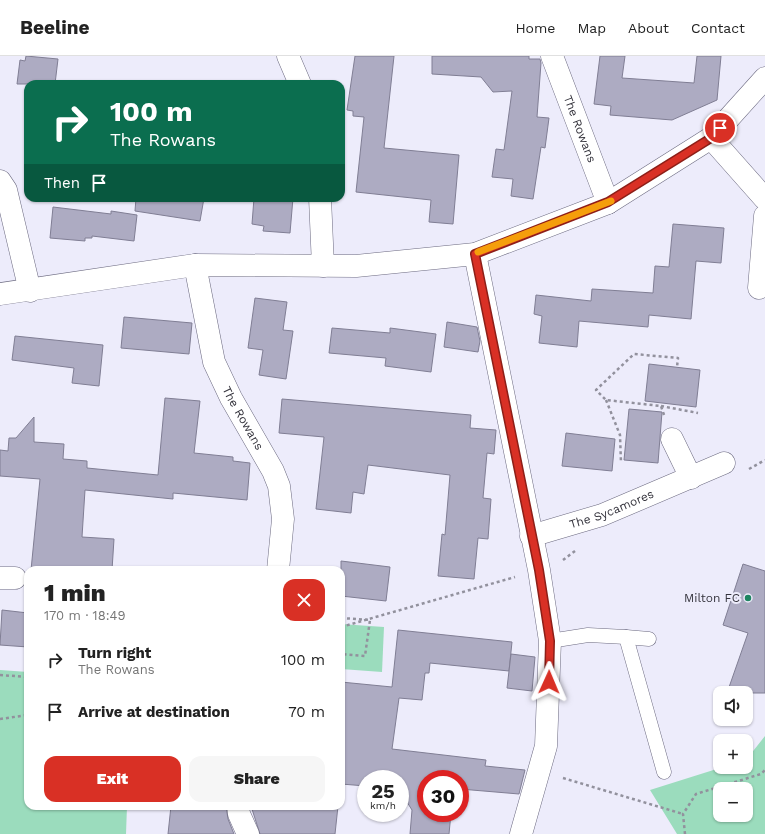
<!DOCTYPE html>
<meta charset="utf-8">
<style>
:root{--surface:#fff;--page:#f6f6f6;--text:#222;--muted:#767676;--line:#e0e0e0;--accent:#d93025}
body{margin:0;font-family:"Work Sans",sans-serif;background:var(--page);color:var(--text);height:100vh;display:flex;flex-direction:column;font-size:15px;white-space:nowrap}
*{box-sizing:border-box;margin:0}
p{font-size:13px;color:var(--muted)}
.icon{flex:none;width:22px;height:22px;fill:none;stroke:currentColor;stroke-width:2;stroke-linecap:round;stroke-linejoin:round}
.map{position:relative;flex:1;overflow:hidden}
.side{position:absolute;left:24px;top:510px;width:321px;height:244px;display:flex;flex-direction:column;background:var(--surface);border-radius:12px;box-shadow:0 1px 3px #0004}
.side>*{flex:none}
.top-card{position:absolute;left:24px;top:24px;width:321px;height:122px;border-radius:12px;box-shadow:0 1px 3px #0004;background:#0b6e4f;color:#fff;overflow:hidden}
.fabs{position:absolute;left:713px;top:630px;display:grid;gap:8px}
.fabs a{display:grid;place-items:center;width:40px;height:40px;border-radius:8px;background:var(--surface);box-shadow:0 1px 3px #0004;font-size:20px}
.speed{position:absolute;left:357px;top:714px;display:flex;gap:8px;font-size:20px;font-weight:700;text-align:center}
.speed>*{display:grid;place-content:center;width:52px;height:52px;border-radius:50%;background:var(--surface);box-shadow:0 1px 3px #0004;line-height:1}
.speed small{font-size:10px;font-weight:400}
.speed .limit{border:6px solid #d22;background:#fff;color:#111}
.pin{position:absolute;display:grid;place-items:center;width:34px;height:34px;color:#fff;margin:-17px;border:2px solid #fff;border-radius:50%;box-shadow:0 1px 4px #0007}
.me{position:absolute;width:44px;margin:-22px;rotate:1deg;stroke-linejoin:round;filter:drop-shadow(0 0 3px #0008)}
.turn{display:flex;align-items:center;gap:14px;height:84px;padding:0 20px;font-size:18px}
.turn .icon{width:52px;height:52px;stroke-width:2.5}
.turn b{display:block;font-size:28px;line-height:34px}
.then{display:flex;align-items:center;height:38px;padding:0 20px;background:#0003;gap:8px;font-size:15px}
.round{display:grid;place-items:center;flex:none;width:42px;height:42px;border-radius:12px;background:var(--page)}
.head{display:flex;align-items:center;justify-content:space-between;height:68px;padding:0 20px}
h1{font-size:24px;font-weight:800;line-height:30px}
.action{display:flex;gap:8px;margin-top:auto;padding:8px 20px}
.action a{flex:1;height:46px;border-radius:12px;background:var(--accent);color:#fff;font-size:16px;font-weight:800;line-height:46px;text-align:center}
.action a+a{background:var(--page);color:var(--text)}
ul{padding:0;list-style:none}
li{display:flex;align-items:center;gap:12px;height:52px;padding:0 20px}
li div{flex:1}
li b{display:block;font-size:15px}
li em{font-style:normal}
header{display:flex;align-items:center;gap:24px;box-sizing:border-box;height:56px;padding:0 20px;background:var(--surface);border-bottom:1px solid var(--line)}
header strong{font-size:19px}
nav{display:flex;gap:22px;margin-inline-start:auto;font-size:14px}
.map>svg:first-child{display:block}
</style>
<header>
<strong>Beeline</strong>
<nav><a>Home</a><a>Map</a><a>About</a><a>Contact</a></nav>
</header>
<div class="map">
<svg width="765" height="778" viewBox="0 0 765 778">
<rect width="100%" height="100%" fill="#edecfb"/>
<g fill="#9bdcbd" fill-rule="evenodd">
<polygon points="341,568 384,571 382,616 341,613"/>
<polygon points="0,614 28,616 28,750 127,750 126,778 0,778"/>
<path d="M765,680v98h-88l-27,-44 73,-23h23v-7zM720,733h26v26h-26z"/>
</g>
<g fill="#adabc2" stroke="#807e94">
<polygon points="26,0 58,3 55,28 17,28 20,4 25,5"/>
<polygon points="355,0 394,0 384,92 459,99 453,168 429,166 431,144 356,136 364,61 353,60 353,55 347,54"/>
<polygon points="432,0 529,0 529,3 540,3 541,7 537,61 549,62 545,92 541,91 533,143 511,140 513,123 492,121 496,93 504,94 512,35 493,36 481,21 432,18"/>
<polygon points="600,0 625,0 622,22 694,27 697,0 721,0 717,44 672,64 610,59 611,50 594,48"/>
<polygon points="136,142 204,142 200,165 135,155"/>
<polygon points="254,142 293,142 290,177 263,175 264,170 252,168"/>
<polygon points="53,151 111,158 111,155 137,159 134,185 92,180 92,182 85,182 85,185 50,182"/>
<polygon points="673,168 724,172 721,207 696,205 691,263 649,259 648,271 579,265 577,291 539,287 542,260 534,258 536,239 591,245 592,233 653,237 655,210 669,211"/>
<polygon points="255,242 287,246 283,274 293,275 286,323 259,319 263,294 248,292"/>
<polygon points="124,261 192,267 189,298 121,292"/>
<polygon points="447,266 477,271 480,285 478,296 444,291"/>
<polygon points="332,272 390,277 390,272 436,278 431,316 385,310 386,302 329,297"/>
<polygon points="15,280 103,289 99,330 72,327 74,312 12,304"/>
<polygon points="649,308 700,314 696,351 645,345"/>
<polygon points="165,342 200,345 194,397 233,401 233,405 250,407 247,444 173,437 173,443 85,434 82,481 114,483 112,514 31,514 40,423 0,420 0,394 8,395 9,382 16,382 34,361 34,386 64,388 63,403 87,405 87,412 158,419"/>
<polygon points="282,343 471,359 470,372 496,374 494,398 487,397 483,442 491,443 488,483 478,482 474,523 438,520 442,478 445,479 450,419 368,409 364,438 353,436 351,457 316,453 324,381 279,377"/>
<polygon points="629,353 662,356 658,407 624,404"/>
<polygon points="566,377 615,383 612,415 562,410"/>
<polygon points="341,505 390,511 386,545 341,540"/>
<polygon points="743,508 765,515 765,637 727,637 748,577 723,569"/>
<polygon points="2,554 28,557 28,591 0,589"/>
<polygon points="398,574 512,586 509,615 430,607 429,617 425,617 422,644 399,642 392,693 486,704 485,710 525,714 519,738 460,733 460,723 426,723 426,757 451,757 449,778 410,778 412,754 400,735 400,723 366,723 366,730 341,728 341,626 392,631"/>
<polygon points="511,598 535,601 532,635 507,632"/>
<polygon points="171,750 226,750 228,763 234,778 168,778"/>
<polygon points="251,750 338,750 335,778 260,778"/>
</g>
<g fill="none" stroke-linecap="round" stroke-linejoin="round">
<g stroke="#6c6a80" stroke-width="15">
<g id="lane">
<polyline points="626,581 649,583"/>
<polyline points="550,585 588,579 626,581 664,716"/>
</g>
</g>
<g stroke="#6c6a80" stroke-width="23">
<g id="street">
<polyline points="288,0 300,28"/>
<path id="s1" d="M552,0l56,147"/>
<polyline points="711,82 765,143"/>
<polyline points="0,125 6,134 30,235"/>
<polyline points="320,142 323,210"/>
<polyline points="475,198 539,514 550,585 546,690 521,778"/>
<path id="s2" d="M195,209l19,97 17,36 42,73 6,15 4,33 -5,51"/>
<polyline points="759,232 765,160"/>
<polyline points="0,238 195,209 356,210 475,198 608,147 711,82 765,22"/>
<polyline points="672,383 691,422"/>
<path id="s3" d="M531,480l71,-21 122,-52"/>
<polyline points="0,522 15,522"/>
<polyline points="238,750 239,758 248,778"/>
</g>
</g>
<g stroke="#92919d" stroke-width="2.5" stroke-dasharray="3 3" stroke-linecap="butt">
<polyline points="606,344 620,379 621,407"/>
<polyline points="661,350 698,357"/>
<polyline points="664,359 661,350 606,344 596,334 634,298 678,302 677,311"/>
<polyline points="749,413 765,404"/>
<polyline points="563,504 575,495"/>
<polyline points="341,562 370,564 365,600 341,598"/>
<polyline points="341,571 515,521"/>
<polyline points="0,619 28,621"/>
<polyline points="0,663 28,659"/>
<polyline points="563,722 683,758"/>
<polyline points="685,778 683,758 696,738 761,718 765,714"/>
</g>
<use href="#lane" stroke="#fff" stroke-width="14"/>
<use href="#street" stroke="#fff" stroke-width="22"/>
</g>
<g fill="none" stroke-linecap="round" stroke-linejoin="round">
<g stroke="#8d1f18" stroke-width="10">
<polyline id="route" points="549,626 550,585 539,514 475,198 608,146 711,82 720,72"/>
</g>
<use href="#route" stroke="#d93025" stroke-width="7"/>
<polyline stroke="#f59e0b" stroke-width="7" points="478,196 611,145"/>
</g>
<circle fill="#1e8561" stroke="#edecfb" stroke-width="1.5" cx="748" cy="542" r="4"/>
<g text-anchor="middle" stroke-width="4" stroke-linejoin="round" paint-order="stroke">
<g font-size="12" fill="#34333c" stroke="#edecfb">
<text dy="4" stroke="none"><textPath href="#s1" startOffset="78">The Rowans</textPath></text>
<text dy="4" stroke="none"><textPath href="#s2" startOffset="162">The Rowans</textPath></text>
<text dy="4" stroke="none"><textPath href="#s3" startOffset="85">The Sycamores</textPath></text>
</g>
<g font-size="12" fill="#34333c" stroke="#edecfb" text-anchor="end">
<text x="740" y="546">Milton FC</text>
</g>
</g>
</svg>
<div class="fabs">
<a><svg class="icon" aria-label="sound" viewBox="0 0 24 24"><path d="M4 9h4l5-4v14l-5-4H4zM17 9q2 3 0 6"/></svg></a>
<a>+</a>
<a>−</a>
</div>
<div class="speed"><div>25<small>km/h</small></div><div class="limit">30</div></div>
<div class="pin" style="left:720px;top:72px;background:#d93025"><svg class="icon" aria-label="arrive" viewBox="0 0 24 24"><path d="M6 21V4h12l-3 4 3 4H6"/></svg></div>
<svg class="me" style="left:549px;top:626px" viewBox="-20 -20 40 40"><path d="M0-17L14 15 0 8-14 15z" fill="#d93025" stroke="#fff" stroke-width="4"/></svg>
<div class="top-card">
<div class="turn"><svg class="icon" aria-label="right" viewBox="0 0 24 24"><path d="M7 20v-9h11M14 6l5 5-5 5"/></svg><div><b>100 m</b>The Rowans</div></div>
<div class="then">Then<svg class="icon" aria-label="arrive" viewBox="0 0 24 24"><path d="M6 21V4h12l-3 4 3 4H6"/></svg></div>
</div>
<section class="side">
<div class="head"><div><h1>1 min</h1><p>170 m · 18:49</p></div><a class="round" style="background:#d93025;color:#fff"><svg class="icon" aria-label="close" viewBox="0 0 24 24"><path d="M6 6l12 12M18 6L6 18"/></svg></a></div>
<ul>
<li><svg class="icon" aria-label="right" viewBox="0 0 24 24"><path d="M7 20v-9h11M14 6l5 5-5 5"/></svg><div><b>Turn right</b><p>The Rowans</p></div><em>100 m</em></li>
<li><svg class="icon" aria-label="arrive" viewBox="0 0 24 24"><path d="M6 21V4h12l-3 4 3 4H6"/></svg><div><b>Arrive at destination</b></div><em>70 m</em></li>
</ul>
<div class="action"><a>Exit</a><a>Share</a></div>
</section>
</div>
